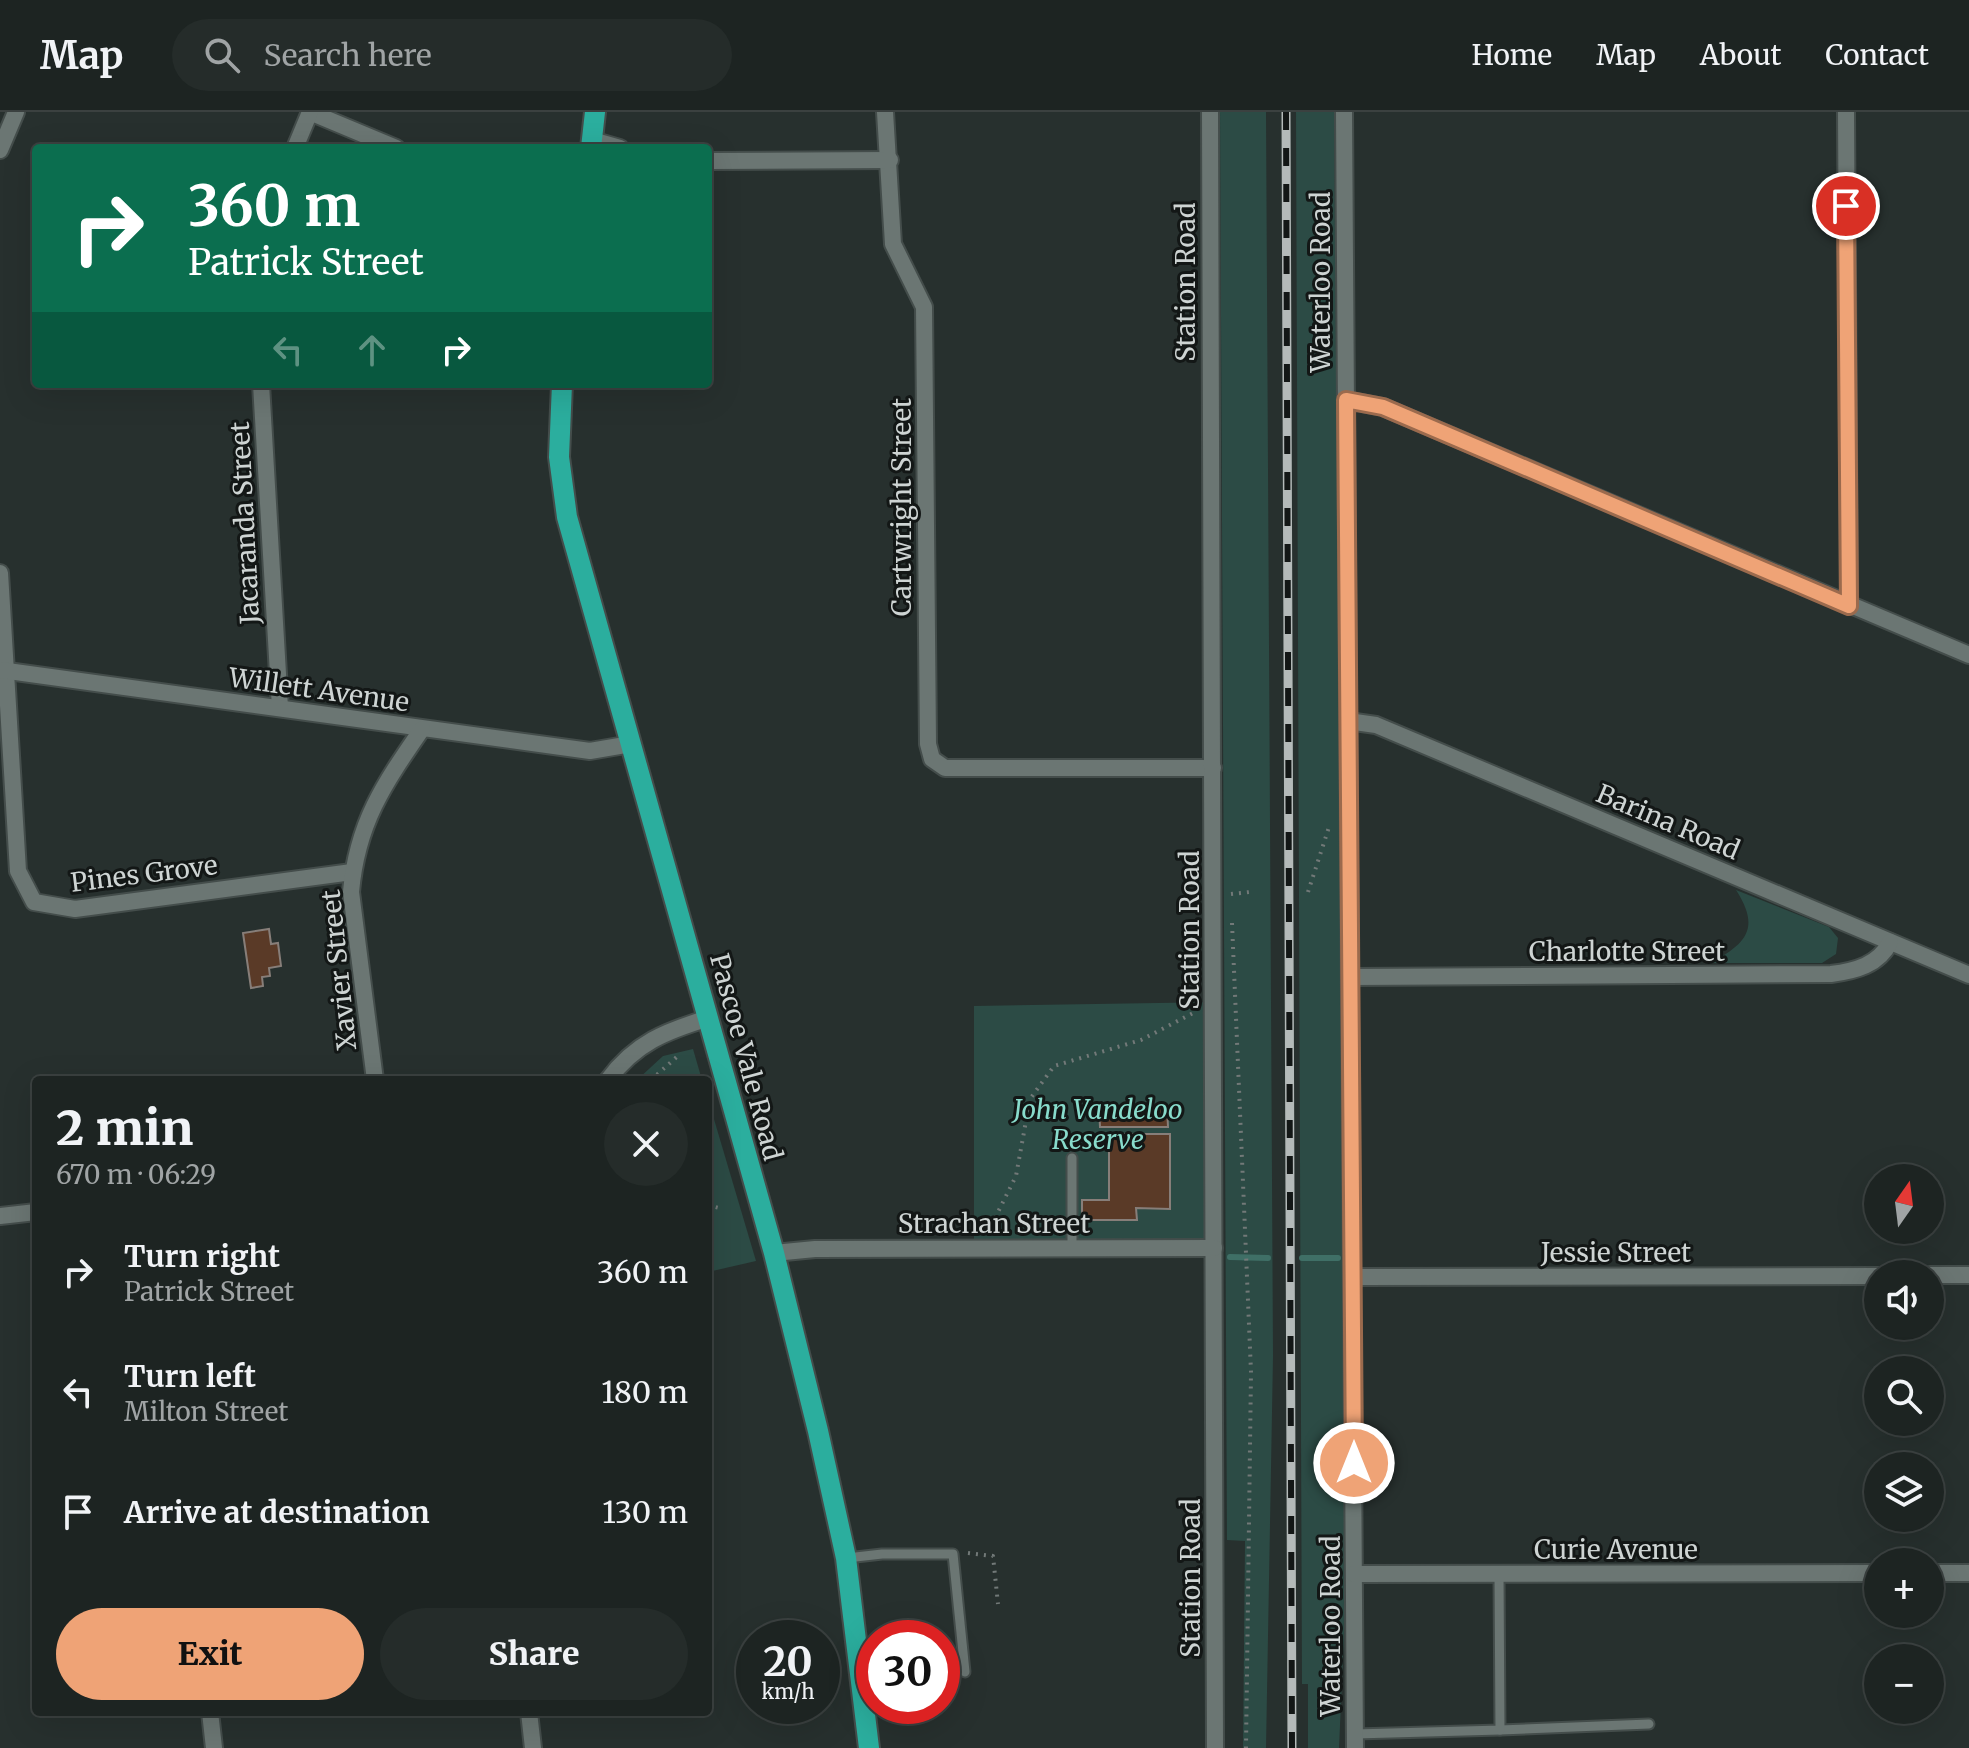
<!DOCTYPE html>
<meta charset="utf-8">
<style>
:root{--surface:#1d2422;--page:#252c2a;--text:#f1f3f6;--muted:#a0a4a5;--line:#3b4140;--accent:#efa376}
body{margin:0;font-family:Merriweather,serif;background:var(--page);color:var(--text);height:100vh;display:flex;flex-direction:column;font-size:30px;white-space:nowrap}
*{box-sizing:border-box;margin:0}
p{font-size:26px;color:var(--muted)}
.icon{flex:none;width:44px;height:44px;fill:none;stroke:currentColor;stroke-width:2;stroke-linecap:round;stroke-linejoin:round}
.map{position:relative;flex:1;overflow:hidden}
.drawer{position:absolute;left:32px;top:964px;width:680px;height:640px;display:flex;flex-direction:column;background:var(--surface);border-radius:8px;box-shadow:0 8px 32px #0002,0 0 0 2px var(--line)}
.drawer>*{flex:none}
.guide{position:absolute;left:32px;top:32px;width:680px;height:244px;border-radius:8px;box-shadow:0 8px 32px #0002,0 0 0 2px var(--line);background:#0b6e4f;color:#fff;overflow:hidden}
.needle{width:52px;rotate:14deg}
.fabs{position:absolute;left:1864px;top:1052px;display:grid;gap:16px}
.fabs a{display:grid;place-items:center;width:80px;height:80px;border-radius:50%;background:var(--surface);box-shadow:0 8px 32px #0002,0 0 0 2px var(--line);font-size:40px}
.speed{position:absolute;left:736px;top:1508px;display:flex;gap:16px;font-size:40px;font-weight:700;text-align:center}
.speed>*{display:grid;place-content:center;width:104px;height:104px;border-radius:50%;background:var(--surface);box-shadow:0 8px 32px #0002,0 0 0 2px var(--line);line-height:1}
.speed small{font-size:20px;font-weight:400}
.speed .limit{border:12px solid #d22;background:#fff;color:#111}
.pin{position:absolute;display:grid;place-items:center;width:68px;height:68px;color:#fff;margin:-34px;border:4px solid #fff;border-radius:50%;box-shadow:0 2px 8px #0007}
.me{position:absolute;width:88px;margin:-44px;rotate:0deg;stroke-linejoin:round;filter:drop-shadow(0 0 6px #0008)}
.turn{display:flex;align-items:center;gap:28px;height:168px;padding:0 24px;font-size:36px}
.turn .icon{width:104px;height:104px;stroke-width:2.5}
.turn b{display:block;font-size:56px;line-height:68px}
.lanes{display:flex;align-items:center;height:76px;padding:0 24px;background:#0003;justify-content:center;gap:40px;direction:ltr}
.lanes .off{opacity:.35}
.round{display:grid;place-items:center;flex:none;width:84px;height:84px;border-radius:42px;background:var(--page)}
.summary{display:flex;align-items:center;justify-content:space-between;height:136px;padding:0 24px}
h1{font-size:48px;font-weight:800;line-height:60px}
.button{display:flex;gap:16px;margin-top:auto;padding:16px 24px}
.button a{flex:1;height:92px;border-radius:48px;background:var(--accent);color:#111;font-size:32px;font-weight:800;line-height:92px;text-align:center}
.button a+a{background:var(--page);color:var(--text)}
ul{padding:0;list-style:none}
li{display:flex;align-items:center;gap:24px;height:120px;padding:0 24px}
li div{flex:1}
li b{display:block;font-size:30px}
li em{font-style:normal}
header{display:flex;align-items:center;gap:48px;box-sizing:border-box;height:112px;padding:0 40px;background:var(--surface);border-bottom:2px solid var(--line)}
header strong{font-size:38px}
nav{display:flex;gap:44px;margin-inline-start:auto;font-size:28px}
.search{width:560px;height:72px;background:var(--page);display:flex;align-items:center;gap:20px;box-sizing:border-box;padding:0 28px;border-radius:44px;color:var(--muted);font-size:30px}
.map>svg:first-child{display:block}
</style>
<header>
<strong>Map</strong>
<div class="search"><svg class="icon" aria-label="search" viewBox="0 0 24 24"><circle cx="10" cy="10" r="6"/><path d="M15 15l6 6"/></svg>Search here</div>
<nav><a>Home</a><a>Map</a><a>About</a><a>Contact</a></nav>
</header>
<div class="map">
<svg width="1969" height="1636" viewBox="0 0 1969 1636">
<rect width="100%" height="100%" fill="#27302e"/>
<g fill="#2c4b45">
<polygon points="1220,0 1266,0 1273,1244 1266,1636 1243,1636 1245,1429 1227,1428"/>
<polygon points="1296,0 1334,0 1346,1475 1339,1636 1308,1636 1308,1572 1302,1572"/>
<path d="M1736,778l93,37 9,11 -2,16 -14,9h-111c35,-20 50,-34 25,-73z"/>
<polygon points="1221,890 1223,1132 974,1137 974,894"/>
<polygon points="693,937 702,968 637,968 663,944"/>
<polygon points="708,987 756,1149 708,1160"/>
</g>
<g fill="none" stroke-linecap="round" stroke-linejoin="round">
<g stroke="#3f6f66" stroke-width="6">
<polyline points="1230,1145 1268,1146"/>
<polyline points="1302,1146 1338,1146"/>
</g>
</g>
<g fill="#5a3a27" stroke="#877e79" stroke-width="2">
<polygon points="269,817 271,832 278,831 281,854 269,856 270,864 262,865 263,874 251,876 243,821"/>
<polygon points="1167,994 1168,1015 1100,1015 1099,995"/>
<polygon points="1109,1022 1170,1022 1170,1097 1136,1096 1137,1108 1082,1108 1082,1088 1109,1088"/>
</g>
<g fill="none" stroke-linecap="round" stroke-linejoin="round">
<g stroke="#444d4b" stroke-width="13">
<g id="lane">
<polyline points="1072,1136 1072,1046"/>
<polyline points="847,1446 882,1442 953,1442 965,1560"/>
<polyline points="1500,1618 1649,1612"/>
<polyline points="1355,1622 1500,1618 1499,1463"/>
</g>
</g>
<g stroke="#444d4b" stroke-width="20">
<g id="street">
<polyline points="310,0 396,36"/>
<polyline points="885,0 893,132 924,195 928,632 932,647 945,656 1213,656"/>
<polyline points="1210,0 1215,1636"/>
<polyline points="1344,0 1355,1636"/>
<polyline points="1846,0 1849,494"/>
<polyline points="592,28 620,36"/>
<polyline points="295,36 310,0"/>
<polyline points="0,38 16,0"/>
<polyline points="708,49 890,48"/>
<polyline points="261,272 280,596"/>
<polyline points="1346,288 1383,295 1969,543"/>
<polyline points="0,461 18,759 34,790 75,797 352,760"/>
<polyline points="0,558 590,639 631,632"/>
<polyline points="1348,609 1376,613 1969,863"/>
<path d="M1351,865l480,-3c24,-3 48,-9 59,-32"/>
<path d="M375,968l-24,-188c6,-69 33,-108 71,-163"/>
<path d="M608,968c27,-37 58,-49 101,-62"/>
<polyline points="0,1104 36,1100"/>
<polyline points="774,1141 815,1137 1214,1136"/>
<polyline points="1930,1163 1969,1163"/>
<polyline points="1353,1165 1878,1164"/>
<polyline points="1930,1461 1969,1461"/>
<polyline points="1354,1462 1878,1461"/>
<polyline points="210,1600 214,1636"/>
<polyline points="529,1600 533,1636"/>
</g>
</g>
<g stroke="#444d4b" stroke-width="24">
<g id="primary">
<polyline points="591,36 595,0"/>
<polyline points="562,272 559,345 567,405 774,1141 818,1319 846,1446 869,1636"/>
</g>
</g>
<g stroke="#727978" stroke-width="4" stroke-dasharray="2 6" stroke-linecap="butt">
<polyline points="1308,780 1330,712"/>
<polyline points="1231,782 1250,780"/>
<polyline points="1232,811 1251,1260 1246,1636"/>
<polyline points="651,968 680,942"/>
<polyline points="708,1093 723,1097"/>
<polyline points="988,1120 1016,1064 1030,987 1054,954 1141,928 1195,900"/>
<polyline points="968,1441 993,1444 998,1492"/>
</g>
<use href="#lane" stroke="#6b7673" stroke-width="9"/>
<use href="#street" stroke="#6b7673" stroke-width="16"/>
<use href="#primary" stroke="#2bae9e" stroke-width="20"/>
<g stroke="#b4bab9" stroke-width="9">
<polyline id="rail" points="1286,0 1292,1636"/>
</g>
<use href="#rail" stroke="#131716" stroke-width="6" stroke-dasharray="18" stroke-linecap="butt"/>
</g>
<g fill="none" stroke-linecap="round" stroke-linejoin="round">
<g stroke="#9b6a4d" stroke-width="20">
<polyline id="route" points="1354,1351 1346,288 1383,295 1849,494 1846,94"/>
</g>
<use href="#route" stroke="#efa376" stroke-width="14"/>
</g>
<g text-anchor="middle" stroke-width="6" stroke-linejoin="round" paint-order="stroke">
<g font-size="26" fill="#ced4d3" stroke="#131716">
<text transform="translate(1186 170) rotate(-90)" y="9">Station Road</text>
<text transform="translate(1321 170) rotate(-90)" y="9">Waterloo Road</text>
<text transform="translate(902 395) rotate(-90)" y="9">Cartwright Street</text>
<text transform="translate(245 411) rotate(-93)" y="9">Jacaranda Street</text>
<text transform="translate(319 578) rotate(8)" y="9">Willett Avenue</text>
<text transform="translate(1668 710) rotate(23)" y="9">Barina Road</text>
<text transform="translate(144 762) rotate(-7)" y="9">Pines Grove</text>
<text transform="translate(1190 818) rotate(-90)" y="9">Station Road</text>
<text x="1627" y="849">Charlotte Street</text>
<text transform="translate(339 858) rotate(-96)" y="9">Xavier Street</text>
<text transform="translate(746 945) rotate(75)" y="9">Pascoe Vale Road</text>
<text x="994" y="1121">Strachan Street</text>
<text x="1616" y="1150">Jessie Street</text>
<text x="1616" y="1447">Curie Avenue</text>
<text transform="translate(1191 1466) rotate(-90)" y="9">Station Road</text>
<text transform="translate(1331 1514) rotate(-90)" y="9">Waterloo Road</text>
</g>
<g font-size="26" font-style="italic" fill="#88dccc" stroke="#131716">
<text x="1098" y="1007">John Vandeloo<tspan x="1098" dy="30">Reserve</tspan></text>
</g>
</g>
</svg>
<div class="fabs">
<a><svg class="needle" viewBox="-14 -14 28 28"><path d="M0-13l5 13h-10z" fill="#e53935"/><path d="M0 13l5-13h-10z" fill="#a0a4a5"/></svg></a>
<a><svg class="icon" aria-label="sound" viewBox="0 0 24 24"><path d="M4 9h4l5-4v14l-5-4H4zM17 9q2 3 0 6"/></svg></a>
<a><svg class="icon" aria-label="search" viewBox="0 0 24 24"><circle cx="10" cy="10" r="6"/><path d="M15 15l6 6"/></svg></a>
<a><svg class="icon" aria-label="layers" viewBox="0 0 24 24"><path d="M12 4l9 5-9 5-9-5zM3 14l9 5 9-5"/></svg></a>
<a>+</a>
<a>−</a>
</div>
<div class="speed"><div>20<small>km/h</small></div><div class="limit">30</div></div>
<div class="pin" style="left:1846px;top:94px;background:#d93025"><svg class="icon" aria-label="arrive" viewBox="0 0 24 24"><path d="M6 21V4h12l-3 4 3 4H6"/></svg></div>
<svg class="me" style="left:1354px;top:1351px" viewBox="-20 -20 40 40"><circle r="17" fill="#efa376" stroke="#fff" stroke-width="3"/><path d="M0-11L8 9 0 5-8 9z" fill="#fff"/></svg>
<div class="guide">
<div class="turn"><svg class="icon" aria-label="right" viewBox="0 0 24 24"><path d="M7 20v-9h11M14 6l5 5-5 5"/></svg><div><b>360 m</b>Patrick Street</div></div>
<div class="lanes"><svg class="icon off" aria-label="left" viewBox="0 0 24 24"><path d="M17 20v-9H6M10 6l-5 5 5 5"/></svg><svg class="icon off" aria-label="ahead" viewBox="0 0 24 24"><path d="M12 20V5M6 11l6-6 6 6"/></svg><svg class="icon" aria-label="right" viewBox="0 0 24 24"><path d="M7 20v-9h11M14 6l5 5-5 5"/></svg></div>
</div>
<section class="drawer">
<div class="summary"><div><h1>2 min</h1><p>670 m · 06:29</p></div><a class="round"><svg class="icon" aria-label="close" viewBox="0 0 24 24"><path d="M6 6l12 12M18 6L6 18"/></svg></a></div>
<ul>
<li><svg class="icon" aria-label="right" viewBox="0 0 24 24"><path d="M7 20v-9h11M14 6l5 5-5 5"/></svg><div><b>Turn right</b><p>Patrick Street</p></div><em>360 m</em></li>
<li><svg class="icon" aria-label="left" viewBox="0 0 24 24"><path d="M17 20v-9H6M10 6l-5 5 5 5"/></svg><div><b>Turn left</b><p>Milton Street</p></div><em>180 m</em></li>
<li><svg class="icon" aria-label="arrive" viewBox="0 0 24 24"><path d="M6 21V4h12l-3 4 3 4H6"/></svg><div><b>Arrive at destination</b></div><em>130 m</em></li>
</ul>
<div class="button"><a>Exit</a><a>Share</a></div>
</section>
</div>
